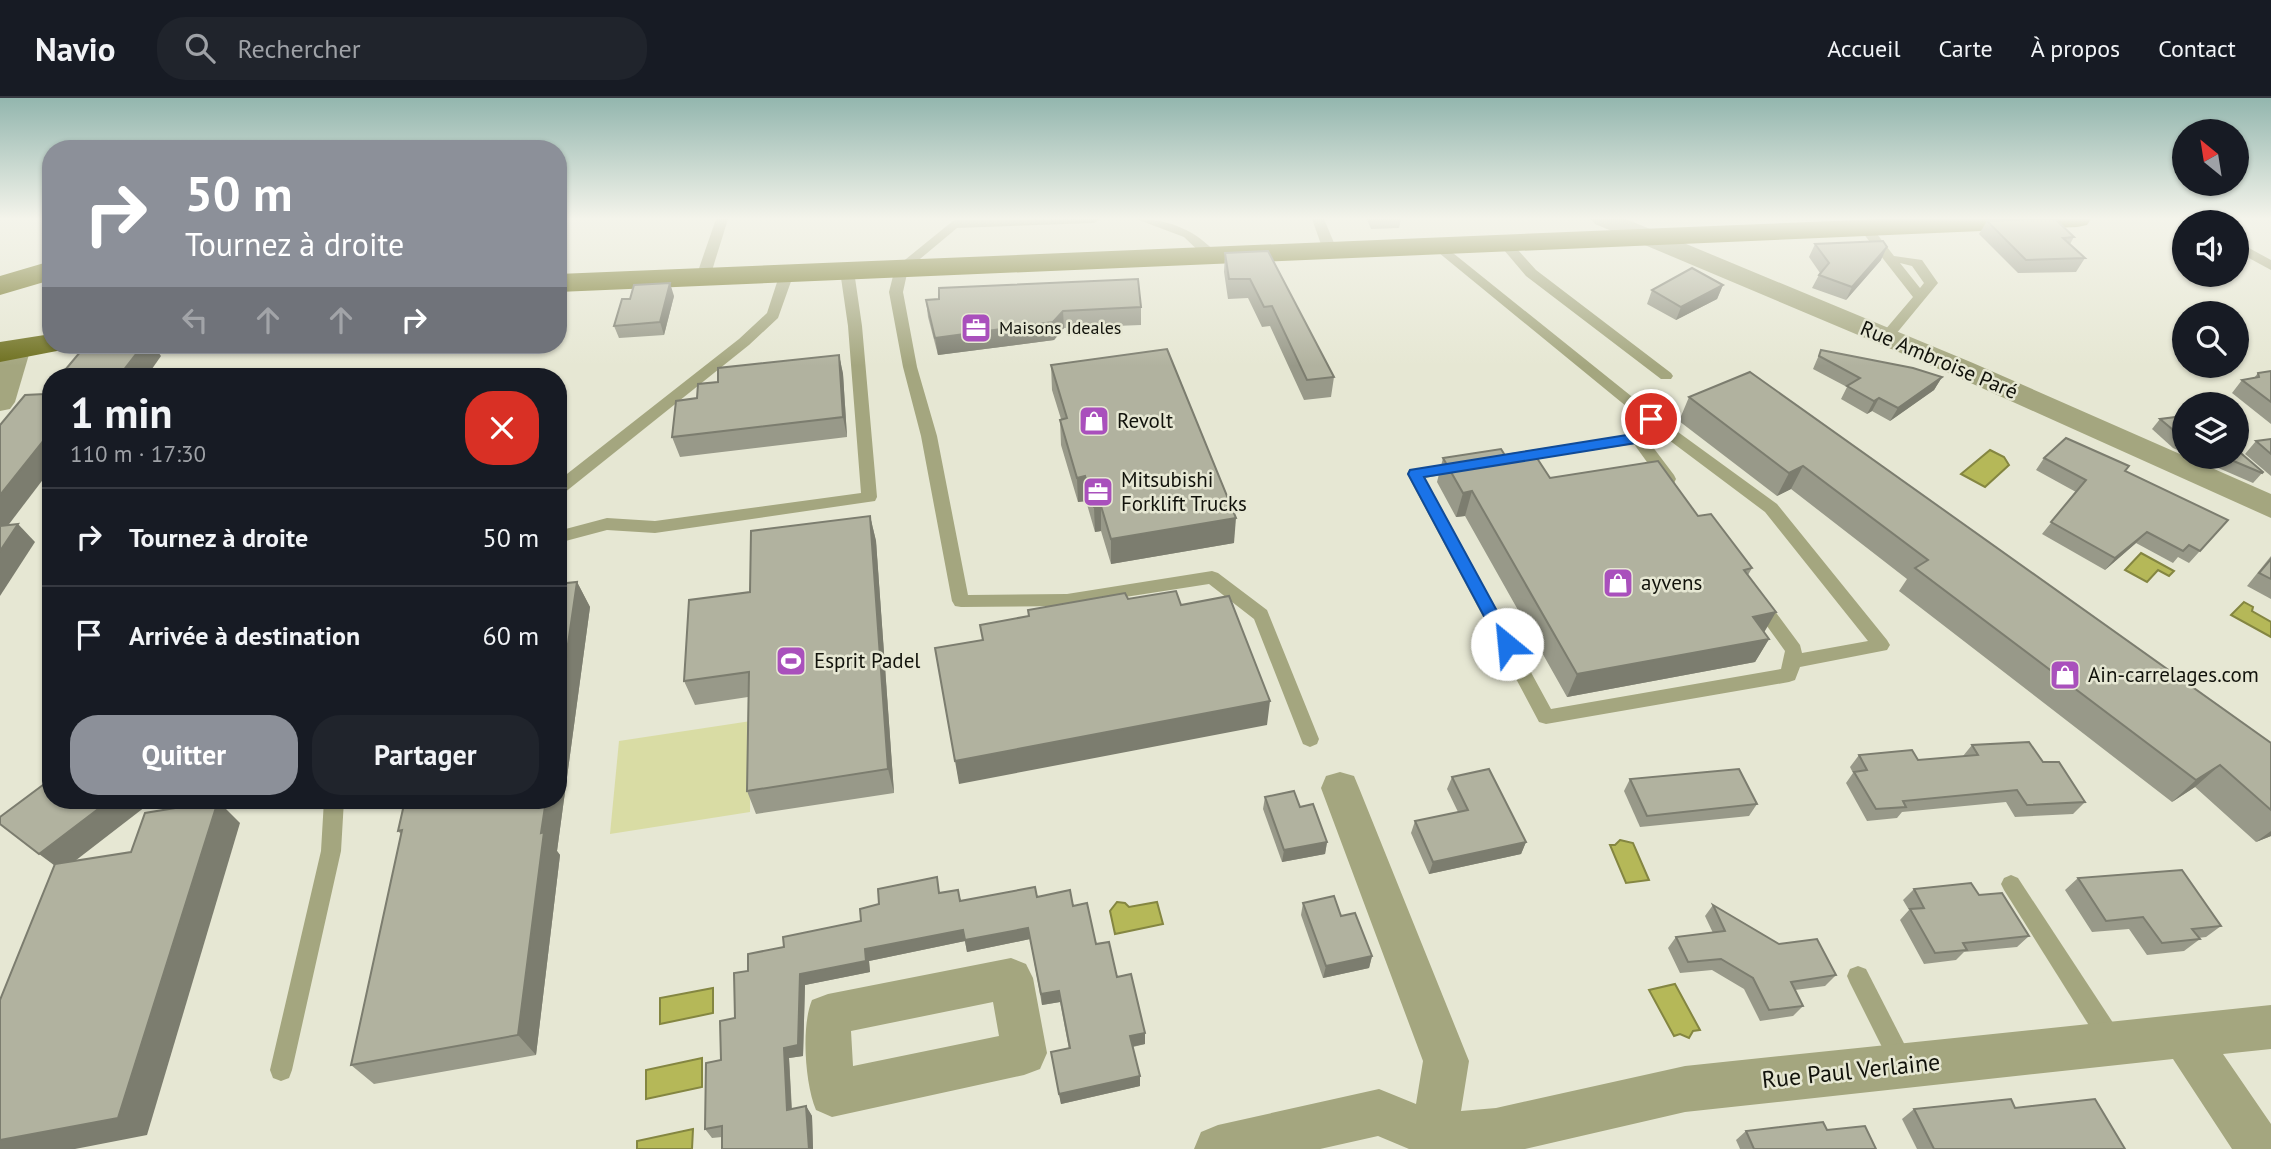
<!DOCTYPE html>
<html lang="fr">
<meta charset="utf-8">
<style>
:root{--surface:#171b24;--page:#20242c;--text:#f1f3f6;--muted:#9ea1a6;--line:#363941;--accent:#8c9099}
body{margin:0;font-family:"PT Sans",sans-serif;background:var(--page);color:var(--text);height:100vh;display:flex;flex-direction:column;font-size:26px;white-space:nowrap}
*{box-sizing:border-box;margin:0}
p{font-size:23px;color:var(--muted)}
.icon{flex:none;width:38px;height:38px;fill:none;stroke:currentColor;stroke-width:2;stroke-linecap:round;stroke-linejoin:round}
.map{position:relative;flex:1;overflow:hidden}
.side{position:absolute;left:42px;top:270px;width:525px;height:441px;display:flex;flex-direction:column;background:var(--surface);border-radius:28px;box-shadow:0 2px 5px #0004}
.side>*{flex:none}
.top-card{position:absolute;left:42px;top:42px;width:525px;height:214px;border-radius:28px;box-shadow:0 2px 5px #0004;background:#8c9099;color:#fff;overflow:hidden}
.needle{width:46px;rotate:330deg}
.tools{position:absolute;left:2172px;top:21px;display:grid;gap:14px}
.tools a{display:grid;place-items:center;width:77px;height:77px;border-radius:50%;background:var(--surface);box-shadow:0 2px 5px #0004;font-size:35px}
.pin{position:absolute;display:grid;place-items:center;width:60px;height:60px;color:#fff;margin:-30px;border:4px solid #fff;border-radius:50%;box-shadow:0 2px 7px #0007}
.me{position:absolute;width:77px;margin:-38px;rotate:332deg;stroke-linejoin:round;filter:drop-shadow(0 0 5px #0008)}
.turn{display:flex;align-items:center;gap:24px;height:147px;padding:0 28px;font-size:32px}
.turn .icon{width:91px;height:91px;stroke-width:2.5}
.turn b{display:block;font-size:49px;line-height:60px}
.lanes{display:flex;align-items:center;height:66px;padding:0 28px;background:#0003;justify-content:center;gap:35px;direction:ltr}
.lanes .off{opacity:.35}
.round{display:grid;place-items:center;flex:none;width:74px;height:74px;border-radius:28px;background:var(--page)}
.head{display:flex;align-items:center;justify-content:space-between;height:119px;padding:0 28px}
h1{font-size:42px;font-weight:700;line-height:52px}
.action{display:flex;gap:14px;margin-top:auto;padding:14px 28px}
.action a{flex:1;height:80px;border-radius:28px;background:var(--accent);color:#fff;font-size:28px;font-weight:700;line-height:80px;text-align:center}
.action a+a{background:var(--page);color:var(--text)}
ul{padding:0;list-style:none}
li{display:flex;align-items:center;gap:21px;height:98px;padding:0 28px;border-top:2px solid var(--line)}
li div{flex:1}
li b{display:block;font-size:26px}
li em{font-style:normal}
header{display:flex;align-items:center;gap:42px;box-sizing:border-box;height:98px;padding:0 35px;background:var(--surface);border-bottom:2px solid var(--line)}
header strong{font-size:33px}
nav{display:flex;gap:38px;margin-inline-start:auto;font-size:24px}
.search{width:490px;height:63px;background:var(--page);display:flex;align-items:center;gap:18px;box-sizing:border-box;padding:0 24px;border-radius:28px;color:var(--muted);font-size:26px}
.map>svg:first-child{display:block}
</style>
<header>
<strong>Navio</strong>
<div class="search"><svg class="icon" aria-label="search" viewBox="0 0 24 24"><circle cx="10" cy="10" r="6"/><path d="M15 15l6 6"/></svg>Rechercher</div>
<nav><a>Accueil</a><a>Carte</a><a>À propos</a><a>Contact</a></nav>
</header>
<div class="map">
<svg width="2271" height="1051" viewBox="0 0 2271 1051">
<rect width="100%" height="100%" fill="#e6e7d3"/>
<polygon fill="#d9dca4" points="751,623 750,714 610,736 619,643"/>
<g fill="#b5b858" stroke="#848641" stroke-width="2">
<polygon points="1990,352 2004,359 2009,367 1985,389 1961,376"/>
<polygon points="2141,455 2174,473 2169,478 2158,472 2147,484 2125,472"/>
<polygon points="2244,504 2253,509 2252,513 2271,524 2271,539 2231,517"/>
<polygon points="1620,742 1633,745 1649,782 1626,785 1610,747 1615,747"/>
<polygon points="1117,804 1125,805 1129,809 1157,804 1163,826 1115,836 1110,813"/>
<polygon points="1675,886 1700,932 1693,933 1689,940 1680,936 1674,938 1649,892"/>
<polygon points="713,890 713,915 660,926 660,900"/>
<polygon points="702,960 702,989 646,1001 646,972"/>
<polygon points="693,1031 692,1051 637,1051 637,1043"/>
</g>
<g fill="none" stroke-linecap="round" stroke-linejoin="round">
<g fill="#a4a67f" fill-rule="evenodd">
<polygon points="716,121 728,121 710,179 703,183 696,179"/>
<polygon points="1100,121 1094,125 957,130 908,171 903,194 917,269 937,338 968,497 1067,496 1212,473 1218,475 1267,512 1319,641 1317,646 1310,649 1303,646 1301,641 1254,521 1209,486 1067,508 961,509 955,508 952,503 921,338 903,269 889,194 895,170 954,122"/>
<path d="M1136,121c33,0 60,11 82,36l-2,3h-10l-22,-21z"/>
<polygon points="1312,121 1324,121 1337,152 1335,155 1330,156 1323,152"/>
<polygon points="2187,121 2202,121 2204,124 2189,124"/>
<path d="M1865,126l5,1 24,31 28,4 16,23 -47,57 -5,1 -7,-4 34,-40 -54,-69zM1900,165l12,3 12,17 -4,5z"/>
<polygon points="1504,141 1509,142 1536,172 1671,275 1673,278 1671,281 1661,281 1526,178 1498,145"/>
<polygon points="1438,143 1656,318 1777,406 1887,542 1890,547 1887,552 1800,569 1795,582 1789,584 1546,626 1539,624 1407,376 1409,372 1463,363 1471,368 1463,373 1425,380 1551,611 1781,571 1785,553 1748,502 1751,497 1763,497 1800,547 1802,555 1868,543 1765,414 1653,330 1646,340 1674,377 1676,381 1674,385 1662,385 1634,346 1511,365 1506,364 1503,360 1506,356 1511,355 1633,336 1643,322 1433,150 1433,144"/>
<polygon points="2236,143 2271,162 2271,172 2236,153"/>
<polygon points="847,169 854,173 862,228 877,399 875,403 655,435 607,432 558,445 558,433 607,420 655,423 861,395 848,228 840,173"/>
<polygon points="787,171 794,175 778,220 749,247 564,395 558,396 558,383 739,241 767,215 780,175"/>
<polygon points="324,702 344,702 341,753 292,972 289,980 281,983 273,980 270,972 321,753"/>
<polygon points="2011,777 2018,780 2121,937 2124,945 2121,953 2113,956 2105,953 2004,792 2001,786 2004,780"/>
<polygon points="1858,868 1866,871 1911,959 1914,967 1911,975 1903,978 1895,975 1850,885 1847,878 1850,871"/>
</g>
<g fill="#a4a67f" fill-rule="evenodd">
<polygon points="1591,121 1626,121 1973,265 2271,396 2271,420 1953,277 1595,126"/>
<polygon points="16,244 26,247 30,253 15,304 10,311 0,313 0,258 6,247"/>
<polygon points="1340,674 1354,678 1359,690 1469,963 1461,1013 1496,1010 1685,968 2271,907 2271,951 2223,956 2271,1026 2271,1051 2232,1051 2173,961 1685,1014 1525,1051 1409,1051 1378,1038 1320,1051 1194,1051 1201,1034 1218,1027 1379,991 1416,1006 1423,963 1321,690 1326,678"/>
<path d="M1011,860l15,6 7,14 14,75 -7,16 -16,6 -192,42 -16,-7c-11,-26 -15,-84 -4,-110l16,-6zM993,904l6,34 -146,30 -2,-35z"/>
</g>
<g fill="#6e701f" fill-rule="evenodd">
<polygon points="1881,121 2091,121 2087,127 2077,129 558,194 558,176"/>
<polygon points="51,163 51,182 0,197 0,178"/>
<polygon points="51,236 51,247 65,247 62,252 0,264 0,244"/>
</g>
</g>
<g fill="#989989">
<polygon points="1367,121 1401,121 1399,130 1371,131"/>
<polygon points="1987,123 2074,139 2070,146 2085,160 2076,174 2018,175 1979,136"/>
<polygon points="1815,146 1881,162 1846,202 1812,190 1820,175 1809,159"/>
<polygon points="1268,153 1334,279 1331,299 1304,302 1270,228 1262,229 1248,200 1228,201 1224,174 1225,155"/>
<polygon points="1723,187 1717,201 1676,222 1647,206 1652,192"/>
<polygon points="674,198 664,237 619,240 614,228"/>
<polygon points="926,202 1141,209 1141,227 1064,230 1054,242 938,257 928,219"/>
<polygon points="290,247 397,247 396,248 292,251"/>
<polygon points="1821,252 1942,279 1934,292 1890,323 1872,313 1867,316 1841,301 1847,289 1813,271"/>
<polygon points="839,257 843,276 847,339 680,359 672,339 718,284"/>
<polygon points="1051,267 1234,445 1111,466 1101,433 1095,434 1086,403 1078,404 1061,347 1060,322 1061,321 1052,292"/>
<polygon points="2271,273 2271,326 2232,295 2242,282 2254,280 2258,275"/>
<polygon points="1689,299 2271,645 2271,738 2256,744 2195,689 2172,704 1899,493 1907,481 1791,391 1777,398 1679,323"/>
<polygon points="2184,318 2184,355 2173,350 2152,331 2160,321"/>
<polygon points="2271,341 2271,378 2245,356 2256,343"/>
<polygon points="1506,359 1550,380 1698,418 1752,470 1748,477 1764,534 1769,541 1755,564 1567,599 1465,418 1456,419 1437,384 1443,360"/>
<polygon points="2193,359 2236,359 2263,374 2253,385"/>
<polygon points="2044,360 2125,373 2228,422 2189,465 2178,459 2173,465 2136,445 2105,472 2042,436 2076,394 2036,372"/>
<polygon points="870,418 876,443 894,695 756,716 747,693 748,599 695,607 684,583 750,494"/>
<polygon points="2271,458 2271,501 2247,488"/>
<polygon points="577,484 590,509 557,753 560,757 536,957 374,986 351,967 401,736 398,733"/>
<polygon points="1972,647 2043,664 2085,704 2073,716 2015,719 2006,704 1902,714 1897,720 1867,723 1846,685 1853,675 1850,669 1859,657 1918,662 1963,658"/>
<polygon points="1452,679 1526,744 1521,756 1429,776 1411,735 1415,723 1458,714 1447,691"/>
<polygon points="1630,681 1757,706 1749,718 1640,729 1624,693"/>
<polygon points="1265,699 1300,709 1327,744 1325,756 1282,764 1263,711"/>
<polygon points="2078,780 2221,828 2206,839 2198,840 2200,841 2184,853 2147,857 2129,831 2092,834 2065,792"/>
<polygon points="1914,791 1979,797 2029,838 2017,849 1964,854 1956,862 1924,866 1900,822 1909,812 1903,802"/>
<polygon points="958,792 961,803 1037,799 1073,808 1117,879 1145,946 1133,949 1140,988 1061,1006 1051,954 1069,951 1060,904 1042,907 1030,841 967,854 965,843 869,863 870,874 805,887 803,958 789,960 792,1011 806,1008 812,1018 813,1051 722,1051 722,1039 712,1040 705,1031 721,962 748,873 784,849 940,795"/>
<polygon points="1303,805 1341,818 1372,858 1369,870 1323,880 1301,817"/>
<polygon points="1713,807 1779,846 1836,877 1825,888 1795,892 1803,908 1793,918 1760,923 1744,891 1712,872 1680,875 1668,850 1676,839 1713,835 1705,818"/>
<polygon points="2015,1010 2125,1051 1917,1051 1902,1021 1914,1011"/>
<polygon points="1827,1032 1876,1051 1740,1051 1736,1042 1746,1033"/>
</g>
<g fill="#7c7d6f">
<polygon points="1887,149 1881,162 1846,202 1852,189"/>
<polygon points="670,185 674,198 664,237 660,224"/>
<polygon points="1723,187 1717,201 1676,222 1681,209"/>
<polygon points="1063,213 1064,230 1054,242 938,257 935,240"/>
<polygon points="143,247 153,247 161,258 147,278 119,278"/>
<polygon points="839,257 843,276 847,339 843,319"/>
<polygon points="1942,279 1934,292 1890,323 1898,310"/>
<polygon points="1879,300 1872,313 1867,316 1874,303"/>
<polygon points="51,333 51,371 0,438 0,397"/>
<polygon points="1803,368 1791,391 1777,398 1789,375"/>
<polygon points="1085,378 1086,403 1078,404 1077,380"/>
<polygon points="1472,393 1465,418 1456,419 1463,395"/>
<polygon points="1101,408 1101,433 1095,434 1094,409"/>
<polygon points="870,418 876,443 894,695 888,671"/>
<polygon points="1236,420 1234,445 1111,466 1111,441"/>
<polygon points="18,426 35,444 0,498 0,453"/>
<polygon points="2147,434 2136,445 2105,472 2115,460"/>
<polygon points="577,484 590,509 557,753 560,757 536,957 518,937 541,735 546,702 558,702 558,615"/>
<polygon points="1776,514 1762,538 1753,519"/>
<polygon points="1769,541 1755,564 1567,599 1577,576"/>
<polygon points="1270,603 1267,627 959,686 955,663"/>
<polygon points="2220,667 2195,689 2172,704 2196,682"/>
<polygon points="110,702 154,702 62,773 39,756"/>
<polygon points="218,703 240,725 147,1037 75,1051 0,1051 0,1042"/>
<polygon points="2271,733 2271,738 2256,744"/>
<polygon points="1327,744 1325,756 1282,764 1284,752"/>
<polygon points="1526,744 1521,756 1429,776 1433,764"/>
<polygon points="1028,830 1030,841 967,854 965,843 869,863 870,874 805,887 803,958 789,960 792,1022 787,1012 784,950 800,876 865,851 963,832"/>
<polygon points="1372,858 1369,870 1323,880 1326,868"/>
<polygon points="1059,893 1060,904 1042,907 1041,896"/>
<polygon points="1145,935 1145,946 1130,949 1130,938"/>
<polygon points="1140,978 1140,988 1061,1006 1059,996"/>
<polygon points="806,1008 812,1018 813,1051 809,1051"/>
</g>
<g fill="#b1b29f" stroke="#7c7d6f" stroke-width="2">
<polygon points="2028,121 2055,121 2074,139 2063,140 2085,160 2026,162 1987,123"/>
<polygon points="1883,143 1887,149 1852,189 1819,177 1829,165 1815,146"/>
<polygon points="1268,153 1334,279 1307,282 1272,208 1264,209 1250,181 1229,181 1225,155"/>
<polygon points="1692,170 1723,187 1681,209 1652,192"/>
<polygon points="1138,181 1141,209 1063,213 1053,224 935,240 926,202 939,201 939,190"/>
<polygon points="670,185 660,224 614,228 622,201 630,201 634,187"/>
<polygon points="86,247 143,247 119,278 60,278"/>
<polygon points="1167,251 1236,420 1111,441 1101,408 1094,409 1085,378 1077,380 1060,322 1067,320 1051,267"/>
<polygon points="1821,252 1913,270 1942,279 1898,310 1879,300 1874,303 1847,288 1860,280 1819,258"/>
<polygon points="839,257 843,319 672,339 676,303 697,300 698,286 718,284 718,270"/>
<polygon points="2271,273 2271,304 2242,282 2259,279 2258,275"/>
<polygon points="1750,274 2271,645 2271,712 2220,667 2196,682 1915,470 1928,462 1803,368 1789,375 1689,299"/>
<polygon points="51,290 51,333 0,397 0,327 25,297 45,296"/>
<polygon points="2184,318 2184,341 2160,321"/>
<polygon points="2066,340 2129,368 2125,373 2228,422 2200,453 2189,447 2183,453 2147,434 2115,460 2051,424 2086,382 2044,360"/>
<polygon points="2271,341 2271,356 2256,343"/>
<polygon points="1501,351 1506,359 1533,354 1550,380 1658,363 1698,418 1711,416 1752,470 1744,472 1776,514 1753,519 1769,541 1577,576 1472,393 1463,395 1443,360"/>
<polygon points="2236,351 2263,374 2262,375 2224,359 2236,359"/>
<polygon points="870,418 888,671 747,693 749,574 684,583 689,502 750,494 751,433"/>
<polygon points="18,426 0,453 0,428"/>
<polygon points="2271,461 2271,481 2259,475"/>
<polygon points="577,484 558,615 558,486"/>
<polygon points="1176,493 1181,507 1229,498 1270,603 955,663 935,550 983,542 980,527 1029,518 1028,512 1125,495 1128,501"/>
<polygon points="2029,644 2043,664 2059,664 2085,704 2027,707 2017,692 1903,703 1906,709 1876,711 1854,674 1867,672 1859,657 1912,652 1918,662 1978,657 1972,647"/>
<polygon points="1489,671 1526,744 1433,764 1415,723 1468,712 1452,679"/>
<polygon points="1739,671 1757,706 1647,718 1630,681"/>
<polygon points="51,681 51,702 110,702 39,756 0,726 0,719"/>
<polygon points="1294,693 1300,709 1313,706 1327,744 1284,752 1265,699"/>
<polygon points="405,702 546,702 541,735 544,734 518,937 351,967 402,732 398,733"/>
<polygon points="218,703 118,1020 0,1042 0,902 55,766 131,754 145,715"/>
<polygon points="2182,772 2221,828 2192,831 2200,841 2162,845 2143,819 2106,823 2078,780"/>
<polygon points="937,779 939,795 958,792 960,803 1035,789 1037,799 1070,792 1073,808 1087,805 1096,846 1109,844 1117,879 1131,876 1145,935 1130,938 1140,978 1059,996 1051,954 1070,950 1059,893 1041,896 1028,830 965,842 963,832 865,851 866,863 800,876 798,947 784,950 787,1012 806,1008 809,1051 722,1051 722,1028 705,1031 706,965 721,962 720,923 735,920 734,875 748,873 748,856 784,849 783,839 861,823 860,811 879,806 878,791"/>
<polygon points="1971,785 1979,797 2002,795 2029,838 1963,845 1967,852 1935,855 1910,811 1924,810 1914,791"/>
<polygon points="1334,798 1341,818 1355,815 1372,858 1326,868 1303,805"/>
<polygon points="1713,807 1779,846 1817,841 1836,877 1791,884 1803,908 1769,912 1753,880 1721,861 1688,864 1676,839 1725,833"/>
<polygon points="2011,1001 2015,1010 2095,1001 2125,1051 1934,1051 1914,1011"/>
<polygon points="1823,1024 1827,1032 1865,1028 1876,1051 1754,1051 1746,1033"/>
</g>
<linearGradient id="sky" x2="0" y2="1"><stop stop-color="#93b6ae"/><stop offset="0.45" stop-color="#f4f4eb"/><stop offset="1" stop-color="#f4f4eb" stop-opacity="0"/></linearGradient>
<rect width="2271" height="268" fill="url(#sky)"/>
<polygon fill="#1a73e8" stroke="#114b97" stroke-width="2" points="1651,317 1658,321 1642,344 1424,379 1515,546 1507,552 1501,550 1408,376 1410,372 1633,336 1647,318"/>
<defs>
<g id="office-square" transform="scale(1.575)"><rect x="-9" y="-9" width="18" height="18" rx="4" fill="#a950bc" stroke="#e6e7d3"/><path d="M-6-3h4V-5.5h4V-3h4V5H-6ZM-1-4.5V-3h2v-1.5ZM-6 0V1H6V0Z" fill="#fff"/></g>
<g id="shop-square" transform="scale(1.575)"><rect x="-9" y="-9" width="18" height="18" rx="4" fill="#a950bc" stroke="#e6e7d3"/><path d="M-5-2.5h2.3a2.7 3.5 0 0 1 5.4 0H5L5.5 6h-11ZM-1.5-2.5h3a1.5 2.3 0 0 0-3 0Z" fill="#fff"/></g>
<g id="stadium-square" transform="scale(1.575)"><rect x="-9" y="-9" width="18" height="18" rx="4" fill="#a950bc" stroke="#e6e7d3"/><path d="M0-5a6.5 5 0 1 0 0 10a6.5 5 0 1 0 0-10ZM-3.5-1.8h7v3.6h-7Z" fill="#fff"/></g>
</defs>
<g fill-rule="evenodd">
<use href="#office-square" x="976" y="230"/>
<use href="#shop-square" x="1094" y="323"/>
<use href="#office-square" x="1098" y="394"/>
<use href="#shop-square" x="1618" y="485"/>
<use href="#stadium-square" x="791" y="563"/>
<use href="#shop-square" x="2065" y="577"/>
</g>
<g text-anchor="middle" stroke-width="5" stroke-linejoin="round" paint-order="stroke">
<g font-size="18" fill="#11120b" stroke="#e6e7d3" text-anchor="start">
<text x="999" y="236">Maisons Ideales</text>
</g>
<g font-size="21" fill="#11120b" stroke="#e6e7d3">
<text transform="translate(1939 262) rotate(23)" y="7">Rue Ambroise Paré</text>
</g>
<g font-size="21" fill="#11120b" stroke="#e6e7d3" text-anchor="start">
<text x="1117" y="330">Revolt</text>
<text x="1121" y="389">Mitsubishi<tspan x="1121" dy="24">Forklift Trucks</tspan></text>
<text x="1641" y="492">ayvens</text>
<text x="814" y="570">Esprit Padel</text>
<text x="2088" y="584">Ain-carrelages.com</text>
</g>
<g font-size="24" fill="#11120b" stroke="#e6e7d3">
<text transform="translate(1851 973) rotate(-6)" y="8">Rue Paul Verlaine</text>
</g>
</g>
</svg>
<div class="tools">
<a><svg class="needle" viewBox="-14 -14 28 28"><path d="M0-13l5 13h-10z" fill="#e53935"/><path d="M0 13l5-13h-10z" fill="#9ea1a6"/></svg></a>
<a><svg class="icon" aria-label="sound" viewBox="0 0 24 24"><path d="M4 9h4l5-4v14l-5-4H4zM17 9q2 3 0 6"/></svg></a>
<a><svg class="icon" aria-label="search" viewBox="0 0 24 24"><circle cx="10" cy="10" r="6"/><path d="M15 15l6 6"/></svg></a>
<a><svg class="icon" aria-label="layers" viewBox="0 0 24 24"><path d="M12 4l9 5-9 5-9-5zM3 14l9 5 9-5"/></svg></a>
</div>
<div class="pin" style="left:1651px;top:321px;background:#d93025"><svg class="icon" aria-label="arrive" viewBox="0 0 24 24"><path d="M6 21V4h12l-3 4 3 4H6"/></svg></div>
<svg class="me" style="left:1507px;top:546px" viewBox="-20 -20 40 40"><circle r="19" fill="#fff"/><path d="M0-13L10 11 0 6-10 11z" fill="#1a73e8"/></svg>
<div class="top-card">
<div class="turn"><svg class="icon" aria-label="right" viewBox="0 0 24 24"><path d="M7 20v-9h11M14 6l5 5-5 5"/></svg><div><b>50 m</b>Tournez à droite</div></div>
<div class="lanes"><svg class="icon off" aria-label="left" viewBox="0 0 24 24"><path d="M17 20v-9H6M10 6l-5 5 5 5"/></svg><svg class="icon off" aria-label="ahead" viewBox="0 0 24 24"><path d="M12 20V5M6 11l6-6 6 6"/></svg><svg class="icon off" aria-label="ahead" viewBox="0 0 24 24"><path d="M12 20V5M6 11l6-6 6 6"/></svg><svg class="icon" aria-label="right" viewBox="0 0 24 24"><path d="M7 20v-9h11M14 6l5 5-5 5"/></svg></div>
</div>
<section class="side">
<div class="head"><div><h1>1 min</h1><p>110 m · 17:30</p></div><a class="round" style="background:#d93025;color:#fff"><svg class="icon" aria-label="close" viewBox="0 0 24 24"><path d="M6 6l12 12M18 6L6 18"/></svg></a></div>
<ul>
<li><svg class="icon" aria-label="right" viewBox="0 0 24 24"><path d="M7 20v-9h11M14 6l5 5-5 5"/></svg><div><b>Tournez à droite</b></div><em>50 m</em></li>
<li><svg class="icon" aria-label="arrive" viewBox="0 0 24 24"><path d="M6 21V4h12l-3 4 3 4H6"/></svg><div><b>Arrivée à destination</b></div><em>60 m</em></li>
</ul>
<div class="action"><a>Quitter</a><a>Partager</a></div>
</section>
</div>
